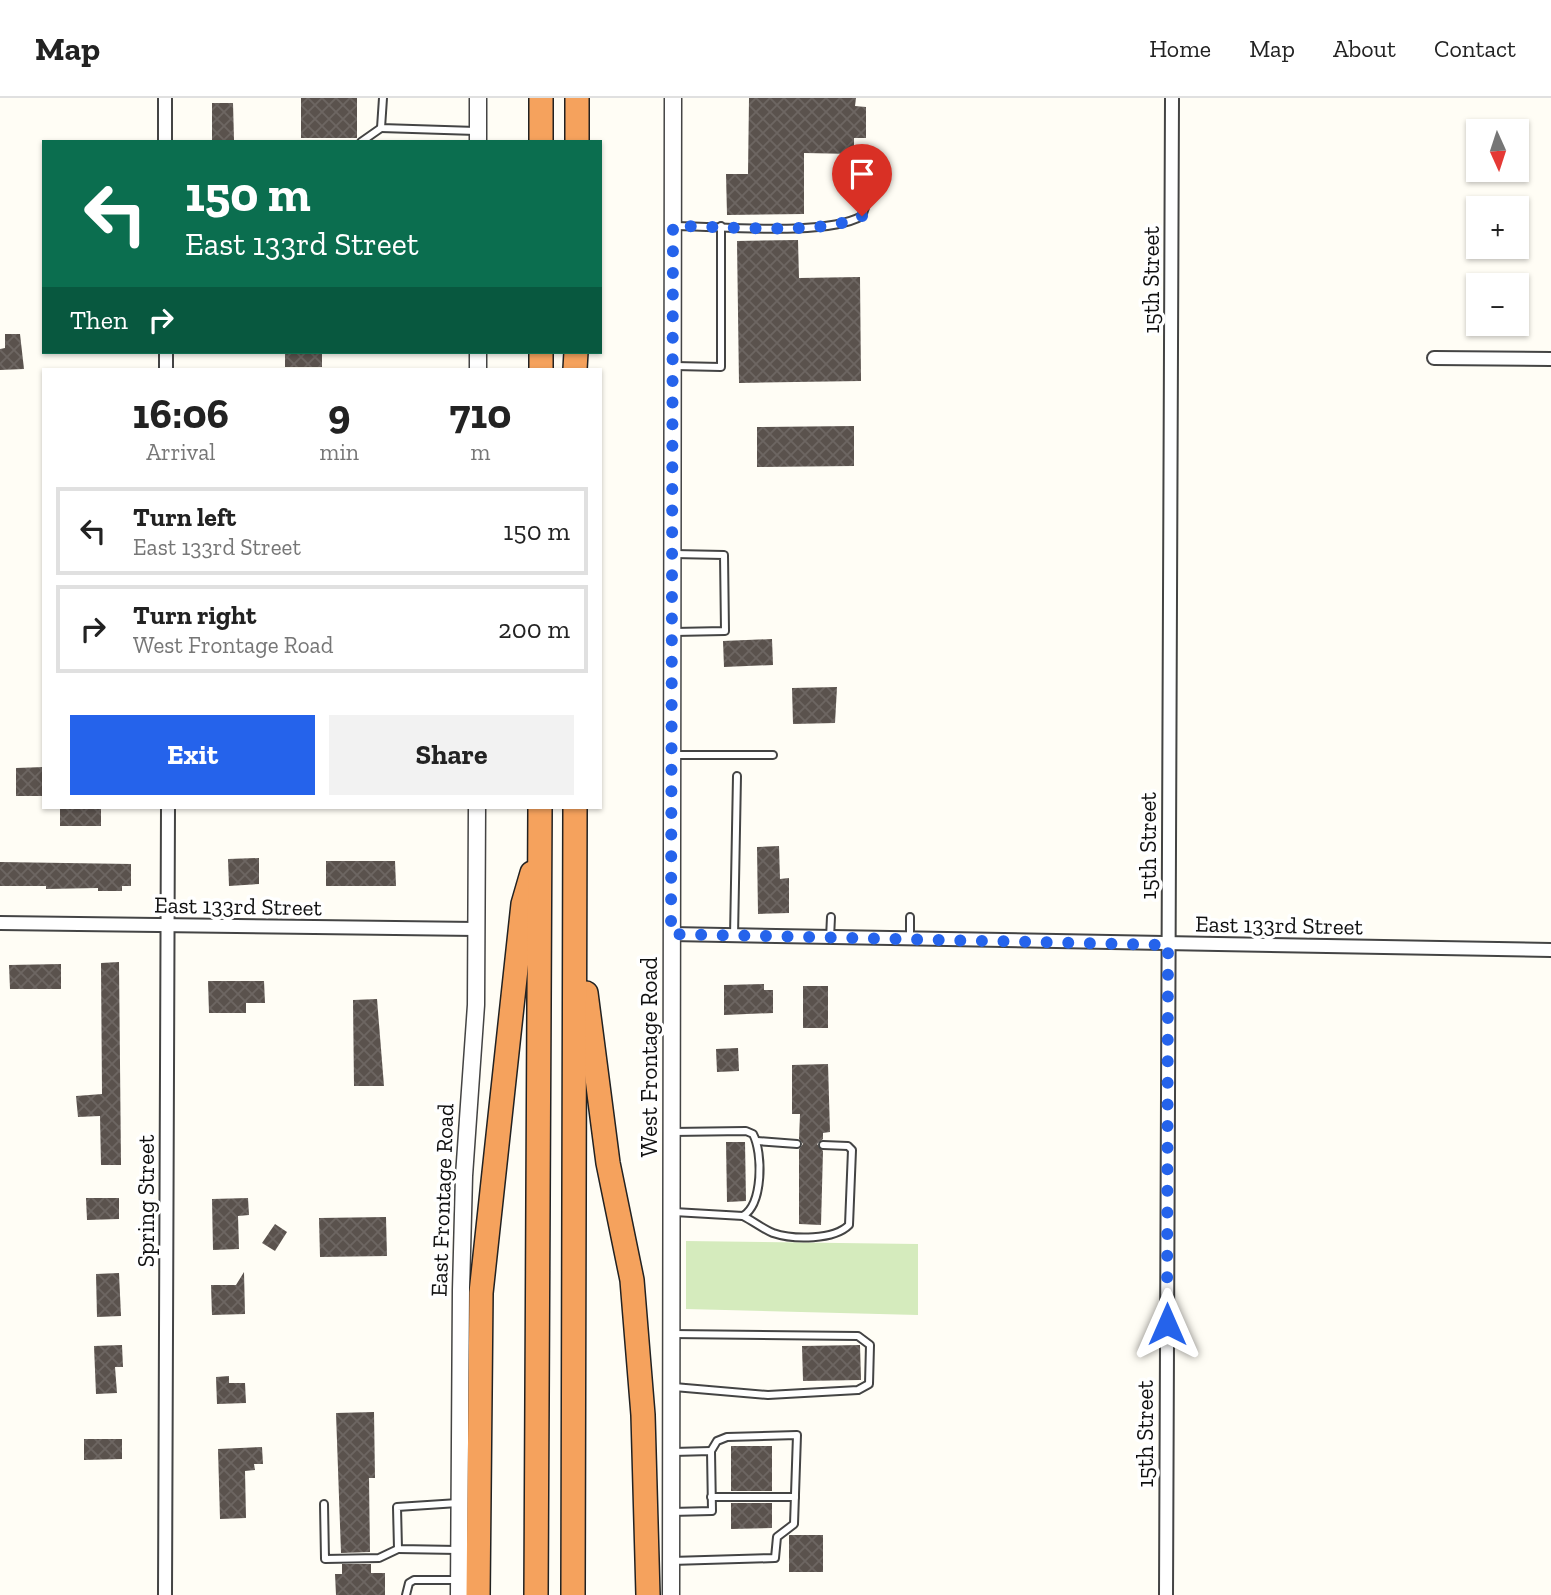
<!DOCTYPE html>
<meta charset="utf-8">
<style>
:root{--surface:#fff;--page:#f2f2f2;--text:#222;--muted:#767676;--line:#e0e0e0;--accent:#2563eb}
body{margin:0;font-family:"Zilla Slab",serif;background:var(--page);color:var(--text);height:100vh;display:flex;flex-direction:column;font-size:26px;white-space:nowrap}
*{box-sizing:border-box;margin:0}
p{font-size:23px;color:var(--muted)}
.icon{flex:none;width:38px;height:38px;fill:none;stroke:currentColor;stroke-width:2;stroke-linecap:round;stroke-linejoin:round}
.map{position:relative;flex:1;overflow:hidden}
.side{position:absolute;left:42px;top:270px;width:560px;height:441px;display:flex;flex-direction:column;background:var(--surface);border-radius:0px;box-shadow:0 2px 5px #0004}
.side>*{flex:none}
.guide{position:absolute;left:42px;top:42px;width:560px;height:214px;border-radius:0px;box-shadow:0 2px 5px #0004;background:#0b6e4f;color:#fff;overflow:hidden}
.needle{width:46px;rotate:177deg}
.buttons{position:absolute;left:1466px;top:21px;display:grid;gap:14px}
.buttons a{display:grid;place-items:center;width:63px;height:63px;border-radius:0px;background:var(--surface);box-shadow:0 2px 5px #0004;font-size:35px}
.pin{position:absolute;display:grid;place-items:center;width:60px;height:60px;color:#fff;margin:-72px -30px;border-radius:50% 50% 50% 0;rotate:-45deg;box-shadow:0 0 7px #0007}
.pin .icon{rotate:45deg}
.me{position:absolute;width:77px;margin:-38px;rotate:0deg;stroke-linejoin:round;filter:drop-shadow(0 0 5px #0008)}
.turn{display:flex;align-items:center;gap:24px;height:147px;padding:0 28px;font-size:32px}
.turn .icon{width:91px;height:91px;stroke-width:2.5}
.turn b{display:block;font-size:49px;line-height:60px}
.then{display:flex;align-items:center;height:66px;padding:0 28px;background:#0003;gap:14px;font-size:26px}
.eta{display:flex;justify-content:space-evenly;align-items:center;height:119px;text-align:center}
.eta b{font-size:42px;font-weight:700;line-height:49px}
.action{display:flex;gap:14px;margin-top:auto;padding:14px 28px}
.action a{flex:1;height:80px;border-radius:0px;background:var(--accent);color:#fff;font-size:28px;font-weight:700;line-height:80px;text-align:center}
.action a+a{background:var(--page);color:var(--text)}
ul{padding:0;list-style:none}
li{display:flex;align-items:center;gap:21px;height:88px;margin:0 14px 10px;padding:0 14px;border:4px solid var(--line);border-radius:0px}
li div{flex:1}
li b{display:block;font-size:26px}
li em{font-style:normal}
header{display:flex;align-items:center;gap:42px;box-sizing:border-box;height:98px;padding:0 35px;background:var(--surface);border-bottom:2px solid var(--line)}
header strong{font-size:33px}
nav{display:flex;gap:38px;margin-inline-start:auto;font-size:24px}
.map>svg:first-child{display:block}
</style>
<header>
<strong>Map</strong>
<nav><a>Home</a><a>Map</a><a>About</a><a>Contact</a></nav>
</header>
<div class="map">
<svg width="1551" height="1497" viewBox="0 0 1551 1497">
<defs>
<pattern id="building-cross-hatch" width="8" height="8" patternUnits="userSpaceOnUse" patternTransform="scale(1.75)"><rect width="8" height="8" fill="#5a524d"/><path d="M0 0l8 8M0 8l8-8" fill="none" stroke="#6d6662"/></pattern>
</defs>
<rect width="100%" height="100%" fill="#fffdf5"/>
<polygon fill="#d5ebbd" points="686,1143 918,1146 918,1217 686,1211"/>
<g fill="url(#building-cross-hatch)">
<rect x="301" y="0" width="56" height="40"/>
<polygon points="749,0 856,0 855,8 866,9 866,40 854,40 854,56 804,55 804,116 727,117 726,76 748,76"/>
<polygon points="212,5 233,5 234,42 212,43"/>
<polygon points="798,142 799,180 860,179 861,283 739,285 737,143"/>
<polygon points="5,236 20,236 24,271 0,272 0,251 5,250"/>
<rect x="285" y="254" width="37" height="15"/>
<polygon points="854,328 854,368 757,369 757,329"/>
<polygon points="772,541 773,567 724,569 723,543"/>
<polygon points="837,589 835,625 793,626 792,590"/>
<polygon points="44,669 44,698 16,698 16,670"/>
<rect x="60" y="709" width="41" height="19"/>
<polygon points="779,748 780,781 789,780 789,815 758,816 757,749"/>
<polygon points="259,760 259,786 229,788 228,761"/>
<polygon points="326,763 395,763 396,788 326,788"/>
<polygon points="0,764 131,766 131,788 122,788 122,793 98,793 98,790 46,791 46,788 0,788"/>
<polygon points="119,864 121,1067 101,1067 100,1018 78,1019 76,998 102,996 101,865"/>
<polygon points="61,866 61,891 10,891 9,867"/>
<polygon points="208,883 264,883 265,905 246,905 246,915 209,915"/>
<polygon points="764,886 764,892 773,892 773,915 724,917 724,887"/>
<rect x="803" y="888" width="25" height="42"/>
<polygon points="377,901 384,988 354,988 353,902"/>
<polygon points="738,950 739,973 717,974 716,951"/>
<polygon points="828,966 830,1034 823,1035 823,1041 817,1046 823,1053 821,1127 799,1126 799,1051 803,1046 799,1041 800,1016 792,1016 792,967"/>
<polygon points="726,1044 745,1044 746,1103 727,1104"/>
<polygon points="86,1100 119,1100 119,1121 87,1122"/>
<polygon points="248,1100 249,1117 238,1118 239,1151 213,1152 212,1101"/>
<polygon points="386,1119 387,1158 320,1159 319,1120"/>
<polygon points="275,1126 287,1134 275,1153 262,1145"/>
<polygon points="244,1174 245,1216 212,1217 211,1187 236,1187"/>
<polygon points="119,1175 121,1218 97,1219 96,1176"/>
<polygon points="122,1247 123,1269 115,1269 117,1295 96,1296 94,1248"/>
<polygon points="860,1247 861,1282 803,1283 802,1248"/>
<polygon points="229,1278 229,1285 245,1285 246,1305 217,1306 216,1279"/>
<polygon points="374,1314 375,1380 369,1380 370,1454 341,1455 336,1315"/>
<polygon points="84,1341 122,1341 122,1361 84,1362"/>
<rect x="731" y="1348" width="41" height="45"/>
<polygon points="262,1349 263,1366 254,1366 255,1372 245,1373 246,1420 220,1421 218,1351"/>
<polygon points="731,1405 772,1405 772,1430 731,1431"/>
<rect x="789" y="1437" width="34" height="37"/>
<polygon points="342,1466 371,1466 371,1475 385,1475 385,1497 336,1497 335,1476 342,1476"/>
</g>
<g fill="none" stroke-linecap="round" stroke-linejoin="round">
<g stroke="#444" stroke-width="10">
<g id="service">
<polyline points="383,0 381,30 476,33"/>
<polyline points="361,44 381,30"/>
<path d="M674,128c47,0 150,11 188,-10l6,-17"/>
<polyline points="675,268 721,269 721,128"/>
<polyline points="674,456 724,457 725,533 674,534"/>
<polyline points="673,657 773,657"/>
<polyline points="910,819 910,839"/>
<polyline points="734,838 737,678"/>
<polyline points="830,840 831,819"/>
<path d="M672,1034l74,-1 7,3c10,19 10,70 -10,82l-69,-4"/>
<polyline points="757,1043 797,1046"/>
<path d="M743,1118c10,5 20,13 30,17 21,7 61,7 76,-8l3,-75 -4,-4 -25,-1"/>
<polyline points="672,1236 858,1238 870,1247 869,1286 858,1292 768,1297 674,1289"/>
<polyline points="711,1399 795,1399"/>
<polyline points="458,1405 397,1409 398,1451 458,1452"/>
<polyline points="324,1406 325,1461 379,1460 398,1451"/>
<polyline points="671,1414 712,1413 711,1353 673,1354"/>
<polyline points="671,1463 775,1460 777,1439 794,1426 797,1337 727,1339 717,1343 711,1353"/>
<polyline points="406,1497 409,1485 414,1482 458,1482"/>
</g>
</g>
<g stroke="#444" stroke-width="16">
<g id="minor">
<polyline points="165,0 165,44"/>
<polyline points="166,254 166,271"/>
<polyline points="1434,260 1551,261"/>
<polyline points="0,825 476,831"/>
<polyline points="671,836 1551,852"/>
<polyline points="165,1497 168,709"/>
<polyline points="1166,1497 1172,0"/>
</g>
</g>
<g stroke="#444" stroke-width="19">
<g id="tertiary">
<polyline points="478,44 478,0"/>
<polyline points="478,271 478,254"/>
<polyline points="459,1497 461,1192 464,1078 476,907 477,709"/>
<polyline points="671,1497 673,0"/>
</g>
</g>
<g stroke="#222" stroke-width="26">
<g id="motorway">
<polyline points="541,44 541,0"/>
<polyline points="577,44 577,0"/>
<polyline points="541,271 541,254"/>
<polyline points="575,271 576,254"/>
<polyline points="586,895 608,1065 632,1182 643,1317 648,1497"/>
<polyline points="478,1497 481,1195 523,806 532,775"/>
<polyline points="536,1497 540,709"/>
<polyline points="573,1497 575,709"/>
</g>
</g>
<use href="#service" stroke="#fff" stroke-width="6"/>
<use href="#minor" stroke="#fff" stroke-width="12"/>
<use href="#tertiary" stroke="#fff" stroke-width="16"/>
<use href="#motorway" stroke="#f5a25d" stroke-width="23"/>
</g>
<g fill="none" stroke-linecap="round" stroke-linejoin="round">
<path stroke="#2563eb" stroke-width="12" stroke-dasharray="0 21.6" d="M862,118c-35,20 -144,10 -189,10l-2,708 497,11 -1,379"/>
</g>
<g text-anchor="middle" stroke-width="7" stroke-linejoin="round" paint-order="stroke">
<g font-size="23" fill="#111" stroke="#fff">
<text transform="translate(1151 182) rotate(-90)" y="8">15th Street</text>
<text transform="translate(1148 748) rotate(-90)" y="8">15th Street</text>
<text transform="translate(238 808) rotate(1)" y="8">East 133rd Street</text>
<text transform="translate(1279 827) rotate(1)" y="8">East 133rd Street</text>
<text transform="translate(649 959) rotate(-90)" y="8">West Frontage Road</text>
<text transform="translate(442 1102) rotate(-88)" y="8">East Frontage Road</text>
<text transform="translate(146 1103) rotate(-90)" y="8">Spring Street</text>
<text transform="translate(1145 1336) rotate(-90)" y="8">15th Street</text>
</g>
</g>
</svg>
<div class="buttons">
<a><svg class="needle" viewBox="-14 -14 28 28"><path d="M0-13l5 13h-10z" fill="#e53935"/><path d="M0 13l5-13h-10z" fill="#767676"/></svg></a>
<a>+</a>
<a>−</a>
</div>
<div class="pin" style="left:862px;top:118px;background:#d93025"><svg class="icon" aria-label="arrive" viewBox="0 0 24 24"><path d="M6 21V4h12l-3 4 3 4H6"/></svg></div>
<svg class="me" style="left:1167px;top:1226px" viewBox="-20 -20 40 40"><path d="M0-17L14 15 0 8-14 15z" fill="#2563eb" stroke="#fff" stroke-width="4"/></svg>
<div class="guide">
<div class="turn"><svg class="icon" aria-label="left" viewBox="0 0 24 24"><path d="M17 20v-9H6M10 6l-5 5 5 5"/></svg><div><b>150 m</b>East 133rd Street</div></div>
<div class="then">Then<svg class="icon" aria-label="right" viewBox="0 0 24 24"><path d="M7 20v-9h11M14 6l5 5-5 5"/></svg></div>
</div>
<section class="side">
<div class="eta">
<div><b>16:06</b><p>Arrival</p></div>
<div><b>9</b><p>min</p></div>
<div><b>710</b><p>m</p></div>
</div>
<ul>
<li><svg class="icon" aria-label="left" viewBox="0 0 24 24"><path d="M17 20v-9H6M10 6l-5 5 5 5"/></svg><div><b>Turn left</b><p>East 133rd Street</p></div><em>150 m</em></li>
<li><svg class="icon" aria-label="right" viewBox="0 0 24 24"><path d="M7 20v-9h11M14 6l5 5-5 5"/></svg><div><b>Turn right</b><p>West Frontage Road</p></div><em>200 m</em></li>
</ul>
<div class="action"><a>Exit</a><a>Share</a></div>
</section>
</div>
